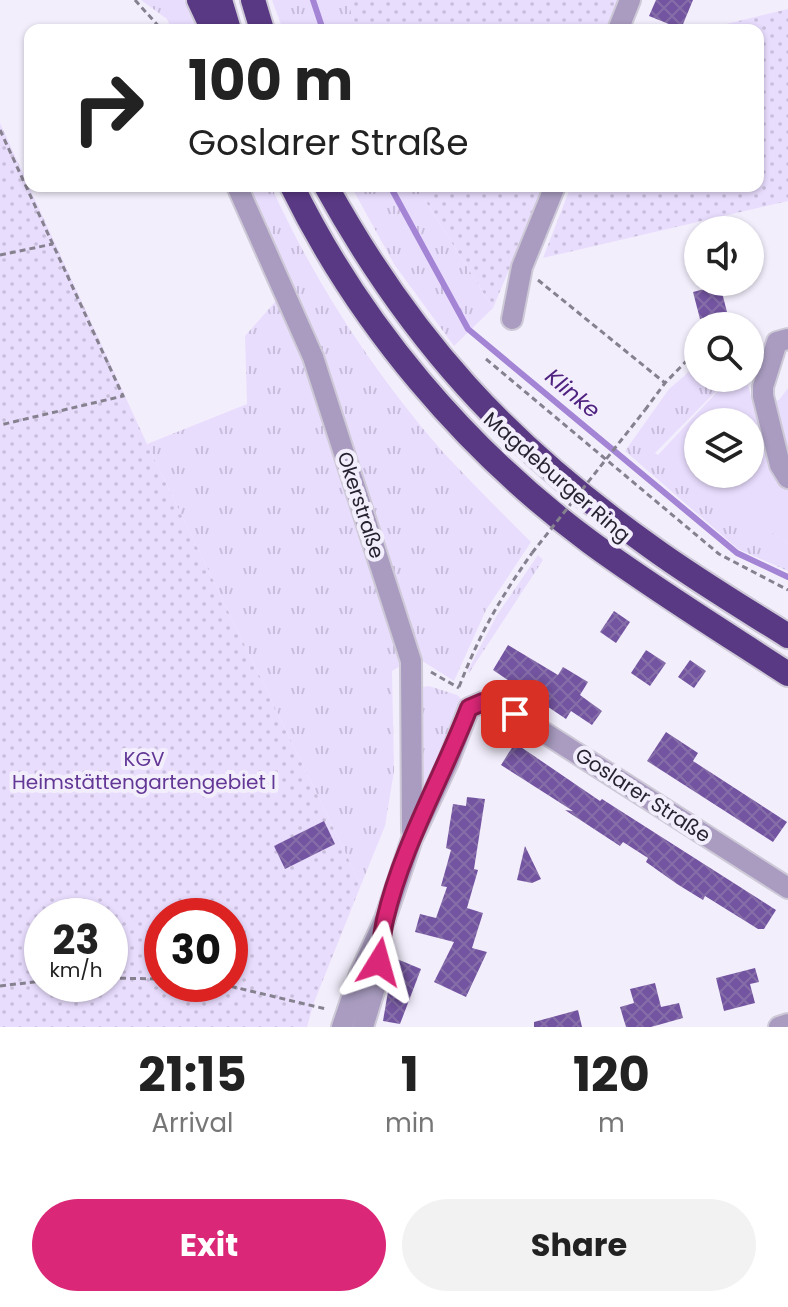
<!DOCTYPE html>
<meta charset="utf-8">
<style>
:root{--surface:#fff;--page:#f2f2f2;--text:#222;--muted:#767676;--accent:#db2777}
body{margin:0;font-family:Poppins,sans-serif;background:var(--page);color:var(--text);height:100vh;display:flex;flex-direction:column;font-size:30px;white-space:nowrap}
*{box-sizing:border-box;margin:0}
p{font-size:26px;color:var(--muted)}
.icon{flex:none;width:44px;height:44px;fill:none;stroke:currentColor;stroke-width:2;stroke-linecap:round;stroke-linejoin:round}
.map{position:relative;height:1027px;overflow:hidden}
.sheet{display:flex;flex-direction:column;background:var(--surface);flex:1}
.sheet>*{flex:none}
.top-card{position:absolute;left:24px;top:24px;width:740px;height:168px;border-radius:16px;box-shadow:0 2px 6px #0004;background:#fff;color:var(--text);overflow:hidden}
.tools{position:absolute;left:684px;top:216px;display:grid;gap:16px}
.tools a{display:grid;place-items:center;width:80px;height:80px;border-radius:50%;background:var(--surface);box-shadow:0 2px 6px #0004;font-size:40px}
.speed{position:absolute;left:24px;top:898px;display:flex;gap:16px;font-size:40px;font-weight:700;text-align:center}
.speed>*{display:grid;place-content:center;width:104px;height:104px;border-radius:50%;background:var(--surface);box-shadow:0 2px 6px #0004;line-height:1}
.speed small{font-size:20px;font-weight:400}
.speed .limit{border:12px solid #d22;background:#fff;color:#111}
.pin{position:absolute;display:grid;place-items:center;width:68px;height:68px;color:#fff;margin:-34px;border-radius:16px;box-shadow:0 4px 12px #0006}
.me{position:absolute;width:88px;margin:-44px;rotate:8deg;stroke-linejoin:round;filter:drop-shadow(0 0 6px #0008)}
.turn{display:flex;align-items:center;gap:28px;height:168px;padding:0 32px;font-size:36px}
.turn .icon{width:104px;height:104px;stroke-width:2.5}
.turn b{display:block;font-size:56px;line-height:68px}
.eta{display:flex;justify-content:space-evenly;align-items:center;height:136px;text-align:center}
.eta b{font-size:48px;font-weight:700;line-height:56px}
.button{display:flex;gap:16px;margin-top:auto;padding:16px 32px}
.button a{flex:1;height:92px;border-radius:48px;background:var(--accent);color:#fff;font-size:32px;font-weight:700;line-height:92px;text-align:center}
.button a+a{background:var(--page);color:var(--text)}
.map>svg:first-child{display:block}
</style>
<div class="map">
<svg width="788" height="1027" viewBox="0 0 788 1027">
<defs>
<pattern id="grass-tufts" width="24" height="20" patternUnits="userSpaceOnUse" patternTransform="scale(2)"><rect width="24" height="20" fill="#e9ddfe"/><path d="M3 7l-1-3M5 7V3M7 7l1-3M15 17l-1-3M17 17v-4M19 17l1-3" fill="none" stroke="#c8bdda"/></pattern>
<pattern id="garden-dots" width="8" height="8" patternUnits="userSpaceOnUse" patternTransform="scale(2)"><rect width="8" height="8" fill="#e9ddfe"/><path d="M2 2h.1M6 6h.1" fill="none" stroke="#c8bdda" stroke-width="1.8" stroke-linecap="round"/></pattern>
<pattern id="building-cross-hatch" width="8" height="8" patternUnits="userSpaceOnUse" patternTransform="scale(2)"><rect width="8" height="8" fill="#7354a0"/><path d="M0 0l8 8M0 8l8-8" fill="none" stroke="#866ea8"/></pattern>
</defs>
<rect width="100%" height="100%" fill="#f3eefc"/>
<g fill="url(#grass-tufts)">
<polygon points="141,0 184,0 200,30 172,30 167,19"/>
<polygon points="272,0 348,0 356,30 283,30"/>
<path d="M246,186h25c43,95 102,186 171,265 29,31 59,61 89,91l-45,68 -32,71 -38,-24 -24,14 2,100 -9,55 -24,59 -214,-441 100,-40 -2,-68 30,-34 22,-9z"/>
<polygon points="351,186 416,186 493,308 454,346 394,264"/>
<polygon points="698,364 698,378 729,378 655,453 788,543 788,571 738,549 625,451 669,389"/>
<polygon points="538,555 543,560 469,673 468,670 497,615"/>
<polygon points="429,686 457,695 464,701 421,800 418,688"/>
</g>
<path fill="#e9ddfe" fill-rule="evenodd" d="M730,378h16l8,29 25,-7 9,-12v155l-131,-87zM698,422h52v52h-52z"/>
<g fill="url(#garden-dots)" fill-rule="evenodd">
<polygon points="348,0 621,0 609,30 356,30"/>
<polygon points="788,9 788,201 543,258 571,186 758,186 758,30 702,30"/>
<path d="M0,123l147,321 214,441 -48,120 -6,22h-307zM42,916h68v68h-68zM162,916h68v68h-68z"/>
<polygon points="416,186 544,186 493,308"/>
</g>
<g fill="none" stroke-linecap="round" stroke-linejoin="round">
<g stroke="#a484d5" stroke-width="6">
<polyline points="313,0 323,30"/>
<polyline points="390,186 468,329 737,553 788,577"/>
</g>
</g>
<g fill="url(#building-cross-hatch)">
<polygon points="656,0 693,0 681,29 649,16"/>
<polygon points="720,285 727,312 700,319 693,292"/>
<polygon points="614,611 630,622 616,643 600,632"/>
<polygon points="508,645 558,675 563,667 588,682 580,695 602,711 592,725 571,711 566,719 493,670"/>
<polygon points="646,650 666,663 650,686 631,673"/>
<polygon points="690,660 706,671 694,688 678,677"/>
<polygon points="666,732 698,753 693,761 787,822 773,842 647,761"/>
<polygon points="515,743 600,801 602,799 627,815 776,910 764,929 758,929 705,896 703,900 677,884 646,862 648,858 623,842 620,846 565,810 573,811 501,765"/>
<polygon points="467,797 485,799 474,869 478,870 467,908 483,913 472,948 487,952 466,997 434,982 454,942 415,932 420,914 436,918 447,887 441,886 451,850 446,848 453,804 466,806"/>
<polygon points="324,821 335,844 285,869 274,846"/>
<polygon points="525,846 541,879 532,883 517,880"/>
<polygon points="397,959 421,969 400,1024 383,1021 391,974"/>
<polygon points="755,968 759,982 750,984 755,1003 724,1011 716,978"/>
<polygon points="655,983 661,1007 679,1003 683,1018 651,1027 626,1027 620,1007 634,1003 630,989"/>
<polygon points="578,1010 582,1027 534,1027 534,1022"/>
</g>
<g fill="none" stroke-linecap="round" stroke-linejoin="round">
<g stroke="#cec9d7" stroke-width="24">
<g id="minor">
<polyline points="618,30 630,0"/>
<polyline points="237,186 313,357 411,661 412,831"/>
<polyline points="512,319 522,267 555,186"/>
<polyline points="788,339 777,342 763,387 763,396 780,465 788,478"/>
<polyline points="342,1027 360,974 385,919 412,839 448,762 469,708 483,702 515,714 788,888"/>
<polyline points="363,1027 376,984 382,943"/>
<polyline points="779,1027 788,1024"/>
</g>
</g>
<g stroke="#cec9d7" stroke-width="28">
<g id="highway">
<polyline points="199,0 213,30"/>
<polyline points="220,0 229,30"/>
<polyline points="253,0 262,30"/>
<path d="M292,186c68,139 174,264 298,356 64,47 132,89 198,132"/>
<path d="M326,186c85,154 181,259 325,361 44,32 91,60 137,89"/>
</g>
</g>
<g stroke="#86818e" stroke-width="3" stroke-dasharray="6 4" stroke-linecap="butt">
<polyline points="135,0 162,30"/>
<polyline points="0,130 123,396 0,425"/>
<polyline points="0,255 53,244"/>
<polyline points="538,280 665,383"/>
<polyline points="750,330 759,334"/>
<polyline points="486,359 719,554 788,590"/>
<polyline points="645,410 665,383 698,349"/>
<polyline points="431,672 459,688"/>
<path d="M459,687c21,-54 40,-87 73,-134"/>
<polyline points="110,978 162,979"/>
<polyline points="221,984 326,1009"/>
<polyline points="0,986 42,981"/>
</g>
<use href="#minor" stroke="#a99cc0" stroke-width="20"/>
<use href="#highway" stroke="#593983" stroke-width="24"/>
<polyline stroke="#86818e" stroke-width="3" stroke-dasharray="6 4" stroke-linecap="butt" points="532,553 645,410"/>
</g>
<g fill="none" stroke-linecap="round" stroke-linejoin="round">
<g stroke="#8e194d" stroke-width="20">
<path id="route" d="M379,962c2,-14 3,-29 6,-42 17,-74 57,-142 84,-212l14,-6 32,12"/>
</g>
<use href="#route" stroke="#db2777" stroke-width="14"/>
</g>
<g text-anchor="middle" stroke-width="8" stroke-linejoin="round" paint-order="stroke">
<g font-size="20" fill="#282330" stroke="#f3eefc">
<text transform="translate(557 477) rotate(41)" y="7">Magdeburger Ring</text>
<text transform="translate(361 505) rotate(72)" y="7">Okerstraße</text>
<text transform="translate(643 795) rotate(33)" y="7">Goslarer Straße</text>
</g>
<g font-size="20" fill="#623796" stroke="#f3eefc">
<text x="144" y="766">KGV<tspan x="144" dy="23">Heimstättengartengebiet I</tspan></text>
</g>
<g font-size="22" font-style="italic" fill="#4f2280" stroke="#f3eefc">
<text transform="translate(573 393) rotate(40)" y="8">Klinke</text>
</g>
</g>
</svg>
<div class="tools">
<a><svg class="icon" aria-label="sound" viewBox="0 0 24 24"><path d="M4 9h4l5-4v14l-5-4H4zM17 9q2 3 0 6"/></svg></a>
<a><svg class="icon" aria-label="search" viewBox="0 0 24 24"><circle cx="10" cy="10" r="6"/><path d="M15 15l6 6"/></svg></a>
<a><svg class="icon" aria-label="layers" viewBox="0 0 24 24"><path d="M12 4l9 5-9 5-9-5zM3 14l9 5 9-5"/></svg></a>
</div>
<div class="speed"><div>23<small>km/h</small></div><div class="limit">30</div></div>
<div class="pin" style="left:515px;top:714px;background:#d93025"><svg class="icon" aria-label="arrive" viewBox="0 0 24 24"><path d="M6 21V4h12l-3 4 3 4H6"/></svg></div>
<svg class="me" style="left:379px;top:962px" viewBox="-20 -20 40 40"><path d="M0-17L14 15 0 8-14 15z" fill="#db2777" stroke="#fff" stroke-width="4"/></svg>
<div class="top-card">
<div class="turn"><svg class="icon" aria-label="right" viewBox="0 0 24 24"><path d="M7 20v-9h11M14 6l5 5-5 5"/></svg><div><b>100 m</b>Goslarer Straße</div></div>
</div>
</div>
<section class="sheet">
<div class="eta">
<div><b>21:15</b><p>Arrival</p></div>
<div><b>1</b><p>min</p></div>
<div><b>120</b><p>m</p></div>
</div>
<div class="button"><a>Exit</a><a>Share</a></div>
</section>
